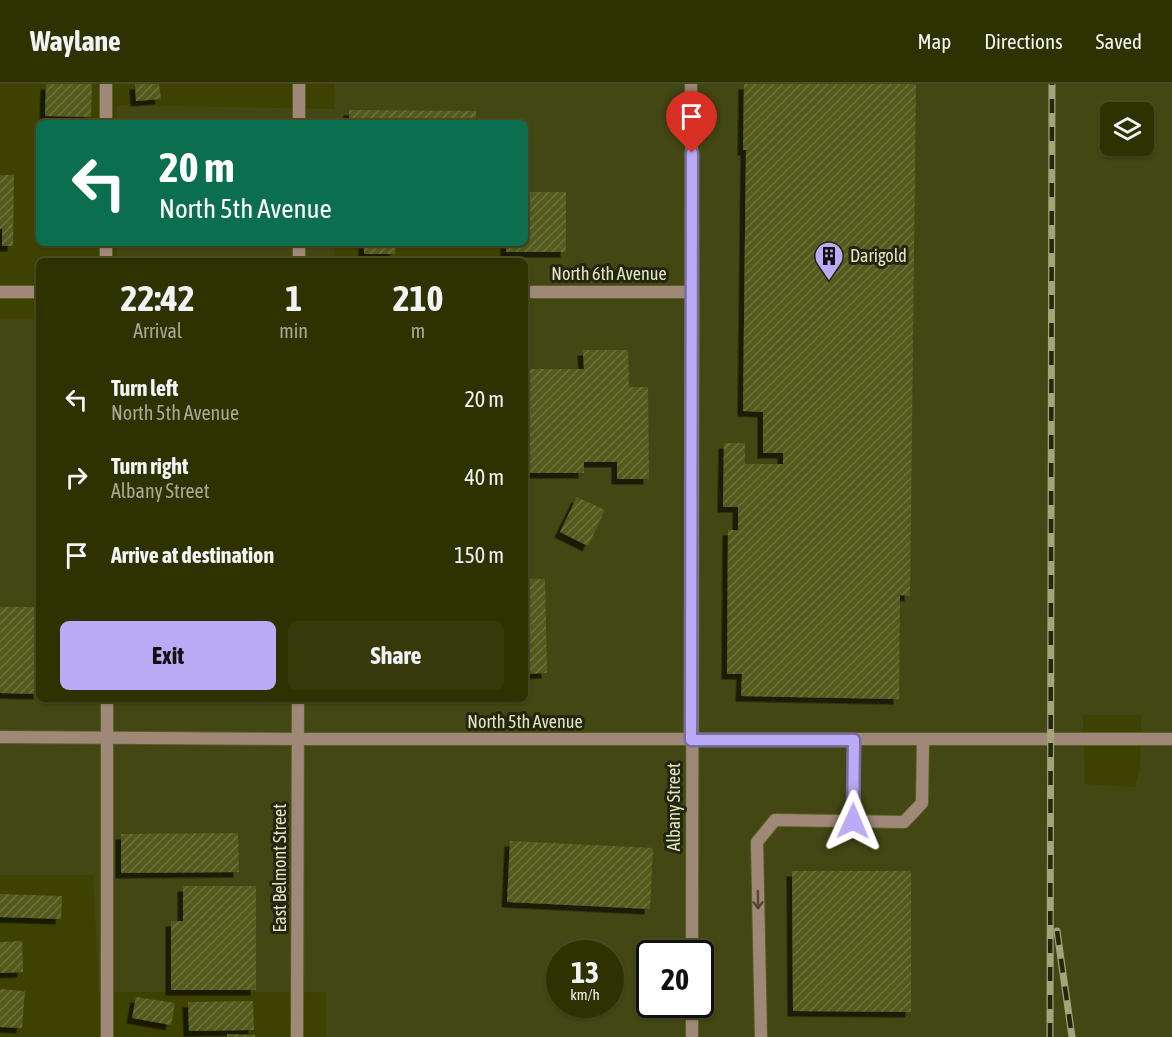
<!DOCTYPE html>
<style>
:root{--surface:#2e3200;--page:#363a0a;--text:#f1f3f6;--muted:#a7aa99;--line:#494d22;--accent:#bbaaf6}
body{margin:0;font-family:"Asap Condensed",sans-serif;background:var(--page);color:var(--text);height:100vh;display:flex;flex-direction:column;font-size:22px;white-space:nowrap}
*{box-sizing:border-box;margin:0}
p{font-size:20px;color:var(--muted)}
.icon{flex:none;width:33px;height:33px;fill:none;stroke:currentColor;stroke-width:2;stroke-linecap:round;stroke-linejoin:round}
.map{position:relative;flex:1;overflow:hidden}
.side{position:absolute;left:36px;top:174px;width:492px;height:444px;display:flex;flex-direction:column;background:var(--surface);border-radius:9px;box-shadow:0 2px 4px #0004,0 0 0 2px var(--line)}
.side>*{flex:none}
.top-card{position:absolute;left:36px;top:36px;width:492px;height:126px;border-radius:9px;box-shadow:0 2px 4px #0004,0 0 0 2px var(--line);background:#0b6e4f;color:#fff;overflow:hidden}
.fabs{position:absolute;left:1100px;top:18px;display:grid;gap:12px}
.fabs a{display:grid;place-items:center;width:54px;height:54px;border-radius:9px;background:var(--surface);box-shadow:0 2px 4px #0004,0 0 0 2px var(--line);font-size:30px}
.speed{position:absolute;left:546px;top:856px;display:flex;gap:12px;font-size:30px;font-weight:700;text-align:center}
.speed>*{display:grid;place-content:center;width:78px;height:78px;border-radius:50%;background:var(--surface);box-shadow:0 2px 4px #0004,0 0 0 2px var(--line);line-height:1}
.speed small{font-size:15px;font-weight:400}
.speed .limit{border:3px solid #111;border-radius:9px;background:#fff;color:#111}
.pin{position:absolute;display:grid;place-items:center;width:51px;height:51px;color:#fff;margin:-62px -26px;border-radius:50% 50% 50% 0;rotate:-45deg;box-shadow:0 0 6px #0007}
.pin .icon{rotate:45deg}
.me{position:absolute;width:66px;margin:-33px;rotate:1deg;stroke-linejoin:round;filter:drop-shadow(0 0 4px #0008)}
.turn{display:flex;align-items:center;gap:21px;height:126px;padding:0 24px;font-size:27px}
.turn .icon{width:78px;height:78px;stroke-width:2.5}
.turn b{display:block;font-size:42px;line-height:51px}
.eta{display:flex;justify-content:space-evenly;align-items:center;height:102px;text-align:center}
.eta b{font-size:36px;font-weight:700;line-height:42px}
.cta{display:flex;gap:12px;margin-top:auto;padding:12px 24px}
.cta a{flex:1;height:69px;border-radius:9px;background:var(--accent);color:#111;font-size:24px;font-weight:700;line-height:69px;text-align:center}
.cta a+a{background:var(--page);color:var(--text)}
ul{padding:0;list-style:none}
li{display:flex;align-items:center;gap:18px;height:78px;padding:0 24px}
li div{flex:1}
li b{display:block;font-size:22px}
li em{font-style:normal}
header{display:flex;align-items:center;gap:36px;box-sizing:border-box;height:84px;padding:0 30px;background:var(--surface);border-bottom:2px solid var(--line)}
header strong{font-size:28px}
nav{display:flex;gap:33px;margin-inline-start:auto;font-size:21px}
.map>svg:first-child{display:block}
</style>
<header>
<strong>Waylane</strong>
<nav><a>Map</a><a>Directions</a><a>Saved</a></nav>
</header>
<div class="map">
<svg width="1172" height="953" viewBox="0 0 1172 953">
<defs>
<pattern id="building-hatch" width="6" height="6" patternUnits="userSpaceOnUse" patternTransform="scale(1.5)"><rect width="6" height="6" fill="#555a1f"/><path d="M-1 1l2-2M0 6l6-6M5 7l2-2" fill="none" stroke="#6d723e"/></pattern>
<filter id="shadow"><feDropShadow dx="-5.5" dy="5.5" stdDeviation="0" flood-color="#0009"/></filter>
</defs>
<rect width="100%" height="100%" fill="#3d4200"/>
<g fill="#434713" fill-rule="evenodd">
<path d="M335,0h837v953h-846v-45h-227l-6,-117h-93v-556h39v380h486v-438h-19v-18h19v-120h-408v-18l217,4zM1110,28h33v34h-33zM1083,631h58l-1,53 -5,19 -50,-3zM560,870h50v51h-50zM650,870h50v51h-50z"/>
<rect x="117" y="159" width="217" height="18"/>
</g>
<g fill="url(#building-hatch)" filter="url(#shadow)">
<polygon points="46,0 92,0 91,33 45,32"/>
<polygon points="135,0 159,0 161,15 136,17"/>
<polygon points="744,0 916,0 910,512 900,511 899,615 741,612 742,590 727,590 728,446 738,446 738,423 723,423 724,359 745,359 745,380 783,380 783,369 763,369 763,328 743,327 746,66 743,66"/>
<polygon points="349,26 476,27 476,39 349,39"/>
<rect x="54" y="36" width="41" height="3"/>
<polygon points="0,91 14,91 13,162 2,162 2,145 0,145"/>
<polygon points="525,108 566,108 566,168 506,168 506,159 525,159"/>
<polygon points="364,159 396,159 395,170 364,170"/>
<polygon points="583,266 628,266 629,303 648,303 649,395 617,395 617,378 584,378 584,389 529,389 529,377 525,377 525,285 584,285"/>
<polygon points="577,413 605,426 588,462 560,448"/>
<polygon points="525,495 545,495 547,589 525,590"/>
<polygon points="0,523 39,523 39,610 0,609"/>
<polygon points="238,749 239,788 121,789 121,750"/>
<polygon points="510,757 653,764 650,825 507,818"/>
<polygon points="792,787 911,787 911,928 793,927"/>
<polygon points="183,802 256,802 256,906 171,906 171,837 183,837"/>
<polygon points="0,810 62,812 61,835 0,833"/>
<polygon points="22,857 23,888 0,889 0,858"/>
<polygon points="0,905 25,907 22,944 0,943"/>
<polygon points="136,913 175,919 171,941 132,934"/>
<polygon points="253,917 254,946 189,947 188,918"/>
<polygon points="227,950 255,951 255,953 227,953"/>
</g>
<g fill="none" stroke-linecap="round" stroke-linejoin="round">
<g stroke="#5a5f24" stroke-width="14">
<g id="lane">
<polyline points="106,0 106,39"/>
<polyline points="106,159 106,177"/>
<polyline points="853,737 854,656"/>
<polyline points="107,953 107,615"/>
<polyline points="761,953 757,758 775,736 904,738 922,719 923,656"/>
</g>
</g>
<g stroke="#5a5f24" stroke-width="14">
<g id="street">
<polyline points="691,0 693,208 692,870"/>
<polyline points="299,39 299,0"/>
<polyline points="299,177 299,159"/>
<polyline points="0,208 39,208"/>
<polyline points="525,208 693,208"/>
<polyline points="0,653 298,655 1172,655"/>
<polyline points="692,921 692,953"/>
<polyline points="297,953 298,615"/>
</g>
</g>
<use href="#lane" stroke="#a08879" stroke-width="12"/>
<use href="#street" stroke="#a08879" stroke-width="12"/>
<g stroke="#a1a67a" stroke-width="7">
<g id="rail">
<polyline points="1057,847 1072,953"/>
<polyline points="1050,953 1052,0"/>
</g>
</g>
<use href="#rail" stroke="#24270e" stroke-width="4.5" stroke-dasharray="14" stroke-linecap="butt"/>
</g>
<defs><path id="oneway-shaft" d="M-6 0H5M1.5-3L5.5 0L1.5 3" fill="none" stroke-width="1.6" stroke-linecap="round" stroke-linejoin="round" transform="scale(1.5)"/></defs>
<use stroke="#4f4933" href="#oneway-shaft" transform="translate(758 816) rotate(89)"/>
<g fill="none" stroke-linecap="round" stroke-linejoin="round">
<g stroke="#7a6ea0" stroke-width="15">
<polyline id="route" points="692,69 691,656 854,656 853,737"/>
</g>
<use href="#route" stroke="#bbaaf6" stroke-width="10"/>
</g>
<defs>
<g id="building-pin" transform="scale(1.5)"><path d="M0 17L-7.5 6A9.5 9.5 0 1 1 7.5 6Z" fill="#bbaaf6" stroke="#24270e"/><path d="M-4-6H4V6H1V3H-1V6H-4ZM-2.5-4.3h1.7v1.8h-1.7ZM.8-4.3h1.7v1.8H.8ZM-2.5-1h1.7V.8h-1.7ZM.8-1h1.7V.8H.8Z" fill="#111"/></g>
</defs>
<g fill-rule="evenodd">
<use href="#building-pin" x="829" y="172"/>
</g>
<g text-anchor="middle" stroke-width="6" stroke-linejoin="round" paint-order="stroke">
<g font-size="18" fill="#e0e5c6" stroke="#24270e" text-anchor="start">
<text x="850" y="178">Darigold</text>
</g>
<g font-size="18" fill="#e0e5c6" stroke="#24270e">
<text x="609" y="196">North 6th Avenue</text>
<text x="525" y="644">North 5th Avenue</text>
<text transform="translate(674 723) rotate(-90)" y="6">Albany Street</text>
<text transform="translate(280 784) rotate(-90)" y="6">East Belmont Street</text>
</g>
</g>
</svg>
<div class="fabs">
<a><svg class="icon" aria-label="layers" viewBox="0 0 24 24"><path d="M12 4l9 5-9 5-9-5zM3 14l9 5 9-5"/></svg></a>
</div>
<div class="speed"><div>13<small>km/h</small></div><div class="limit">20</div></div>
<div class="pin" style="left:692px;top:69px;background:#d93025"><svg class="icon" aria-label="arrive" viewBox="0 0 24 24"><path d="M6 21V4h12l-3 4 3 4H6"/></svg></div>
<svg class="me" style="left:853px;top:737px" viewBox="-20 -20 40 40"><path d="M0-17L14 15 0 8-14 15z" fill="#bbaaf6" stroke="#fff" stroke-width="4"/></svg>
<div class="top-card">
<div class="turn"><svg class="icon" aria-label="left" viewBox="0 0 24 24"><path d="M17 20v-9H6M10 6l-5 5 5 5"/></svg><div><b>20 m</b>North 5th Avenue</div></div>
</div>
<section class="side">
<div class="eta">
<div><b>22:42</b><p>Arrival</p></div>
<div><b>1</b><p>min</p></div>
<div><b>210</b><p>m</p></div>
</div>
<ul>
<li><svg class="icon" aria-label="left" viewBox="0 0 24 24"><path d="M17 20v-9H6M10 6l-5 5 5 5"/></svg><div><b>Turn left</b><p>North 5th Avenue</p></div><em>20 m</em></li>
<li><svg class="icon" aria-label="right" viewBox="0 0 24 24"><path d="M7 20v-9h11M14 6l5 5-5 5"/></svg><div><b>Turn right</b><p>Albany Street</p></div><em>40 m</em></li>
<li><svg class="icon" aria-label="arrive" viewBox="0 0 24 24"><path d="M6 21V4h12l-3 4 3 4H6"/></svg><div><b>Arrive at destination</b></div><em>150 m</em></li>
</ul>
<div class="cta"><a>Exit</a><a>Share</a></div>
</section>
</div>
